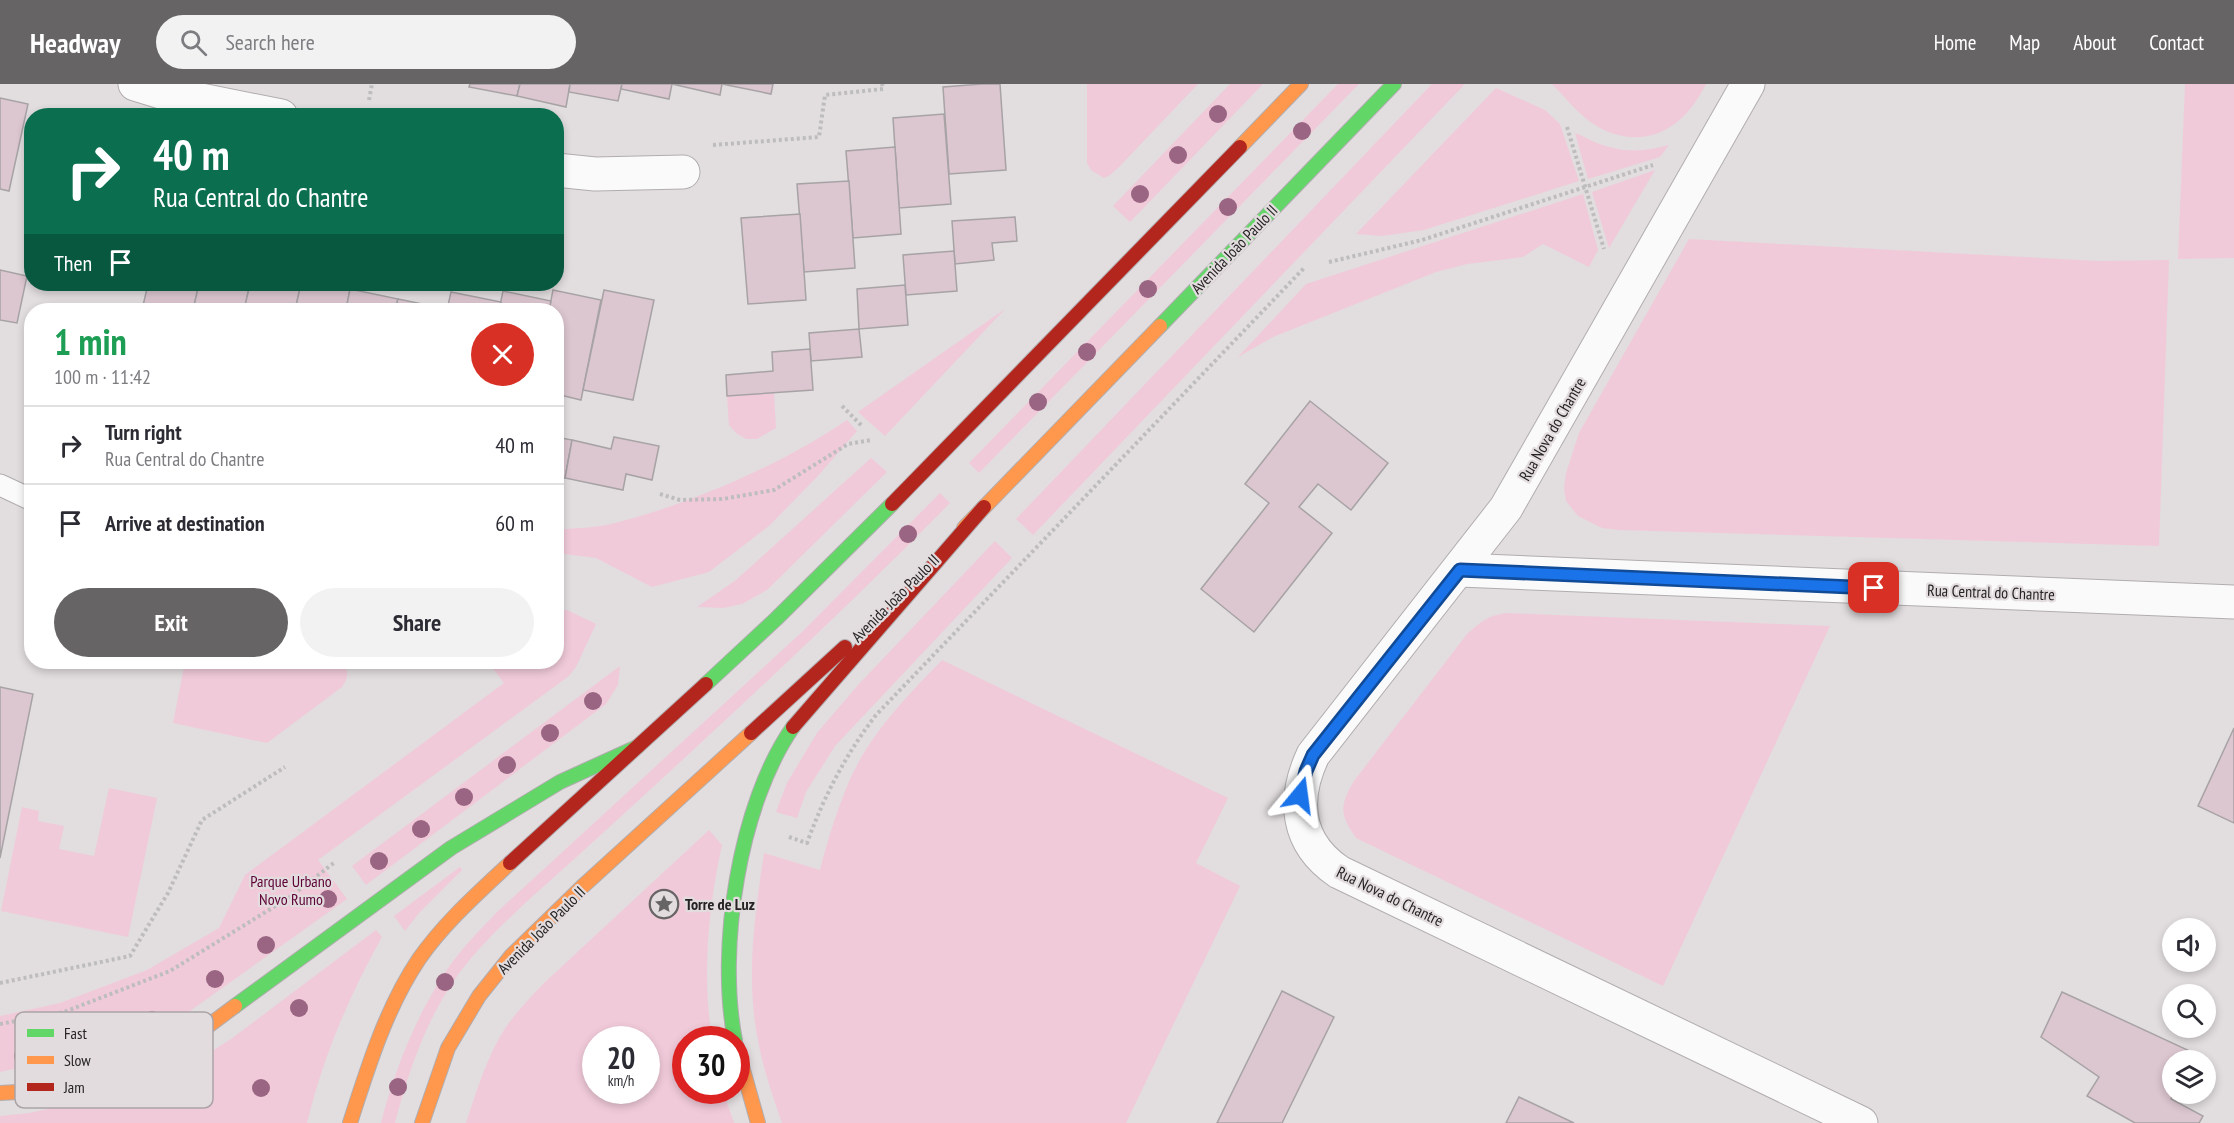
<!DOCTYPE html>
<meta charset="utf-8">
<style>
:root{--surface:#fff;--page:#f2f2f3;--text:#2b2b33;--muted:#7c7c81;--line:#e1e1e2;--accent:#676465}
body{margin:0;font-family:"PT Sans Narrow",sans-serif;background:var(--page);color:var(--text);height:100vh;display:flex;flex-direction:column;font-size:22px;white-space:nowrap}
*{box-sizing:border-box;margin:0}
p{font-size:20px;color:var(--muted)}
.icon{flex:none;width:33px;height:33px;fill:none;stroke:currentColor;stroke-width:2;stroke-linecap:round;stroke-linejoin:round}
.map{position:relative;flex:1;overflow:hidden}
.side{position:absolute;left:24px;top:219px;width:540px;height:366px;display:flex;flex-direction:column;background:var(--surface);border-radius:24px;box-shadow:0 3px 9px #0003}
.side>*{flex:none}
.banner{position:absolute;left:24px;top:24px;width:540px;height:183px;border-radius:24px;box-shadow:0 3px 9px #0003;background:#0b6e4f;color:#fff;overflow:hidden}
.buttons{position:absolute;left:2162px;top:834px;display:grid;gap:12px}
.buttons a{display:grid;place-items:center;width:54px;height:54px;border-radius:50%;background:var(--surface);box-shadow:0 3px 9px #0003;font-size:30px}
.speed{position:absolute;left:582px;top:942px;display:flex;gap:12px;font-size:30px;font-weight:700;text-align:center}
.speed>*{display:grid;place-content:center;width:78px;height:78px;border-radius:50%;background:var(--surface);box-shadow:0 3px 9px #0003;line-height:1}
.speed small{font-size:15px;font-weight:400}
.speed .limit{border:9px solid #d22;background:#fff;color:#111}
.pin{position:absolute;display:grid;place-items:center;width:51px;height:51px;color:#fff;margin:-26px;border-radius:12px;box-shadow:0 3px 9px #0006}
.me{position:absolute;width:66px;margin:-33px;rotate:16deg;stroke-linejoin:round;filter:drop-shadow(0 0 4px #0008)}
.turn{display:flex;align-items:center;gap:21px;height:126px;padding:0 30px;font-size:27px}
.turn .icon{width:78px;height:78px;stroke-width:2.5}
.turn b{display:block;font-size:42px;line-height:51px}
.then{display:flex;align-items:center;height:57px;padding:0 30px;background:#0003;gap:12px;font-size:22px}
.round{display:grid;place-items:center;flex:none;width:63px;height:63px;border-radius:32px;background:var(--page)}
.head{display:flex;align-items:center;justify-content:space-between;height:102px;padding:0 30px}
h1{font-size:36px;font-weight:700;line-height:45px;color:#1e9e55}
.cta{display:flex;gap:12px;margin-top:auto;padding:12px 30px}
.cta a{flex:1;height:69px;border-radius:36px;background:var(--accent);color:#fff;font-size:24px;font-weight:700;line-height:69px;text-align:center}
.cta a+a{background:var(--page);color:var(--text)}
ul{padding:0;list-style:none}
li{display:flex;align-items:center;gap:18px;height:78px;padding:0 30px;border-top:2px solid var(--line)}
li div{flex:1}
li b{display:block;font-size:22px}
li em{font-style:normal}
header{display:flex;align-items:center;gap:36px;box-sizing:border-box;height:84px;padding:0 30px;background:var(--accent);color:#fff}
header strong{font-size:28px}
nav{display:flex;gap:33px;margin-inline-start:auto;font-size:21px}
.search{width:420px;height:54px;background:var(--page);display:flex;align-items:center;gap:15px;box-sizing:border-box;padding:0 21px;border-radius:33px;color:var(--muted);font-size:22px}
.map>svg:first-child{display:block}
</style>
<header>
<strong>Headway</strong>
<div class="search"><svg class="icon" aria-label="search" viewBox="0 0 24 24"><circle cx="10" cy="10" r="6"/><path d="M15 15l6 6"/></svg>Search here</div>
<nav><a>Home</a><a>Map</a><a>About</a><a>Contact</a></nav>
</header>
<div class="map">
<svg width="2234" height="1039" viewBox="0 0 2234 1039">
<rect width="100%" height="100%" fill="#e2dddf"/>
<g fill="#f1cad9" fill-rule="evenodd">
<polygon points="1087,0 1198,0 1119,83 1110,91 1104,94 1091,86 1087,79"/>
<polygon points="1230,0 1263,0 1130,138 1113,122"/>
<polygon points="1338,0 1359,0 979,389 969,379"/>
<polygon points="1432,0 1465,0 1033,451 1016,435"/>
<path d="M1552,0h154c-21,43 -59,68 -106,44 -18,-9 -34,-30 -48,-44z"/>
<polygon points="2185,0 2234,0 2234,174 2178,175"/>
<polygon points="1496,4 1545,26 1560,40 1579,97 1424,146 1382,152 1356,150"/>
<path d="M1575,49c7,2 14,7 22,10 25,10 47,9 72,2l-9,12 -72,22z"/>
<polygon points="1655,86 1609,164 1592,108"/>
<polygon points="1583,110 1598,166 1589,183 1543,160 1523,173 1467,180 1436,188 1273,253 1238,273 1306,200"/>
<polygon points="1689,155 2098,177 2169,176 2159,462 1619,446 1602,444 1578,432 1566,417 1564,404 1566,389 1579,349"/>
<polygon points="1005,225 885,352 858,328"/>
<polygon points="774,309 776,344 757,355 746,355 736,349 729,341 727,312"/>
<path d="M847,336l10,11 -40,46 -48,49 -60,46 -57,15 -56,-29 -39,-5v-23c17,-2 37,-2 54,-6 78,-19 170,-59 236,-104z"/>
<polygon points="871,374 887,388 767,506 742,520 723,524 697,523 736,496"/>
<path d="M940,409l10,10c-104,106 -212,206 -322,307 -31,28 -62,57 -94,85 -29,27 -61,56 -83,90 -27,41 -44,91 -56,138h-14c13,-50 32,-100 60,-144 15,-25 36,-46 56,-67l305,-280z"/>
<polygon points="995,457 1012,474 835,662 806,708 797,734 776,728 787,699 817,649 859,600"/>
<polygon points="567,526 596,540 576,583 569,592 318,776 347,815 183,932 129,956 62,974 0,988 0,932 60,919 147,886 219,844 245,791 504,599 488,578 556,578 557,527"/>
<path d="M1507,529l323,13 -167,360 -307,-148c-16,-23 -17,-32 -2,-57l113,-147c13,-12 22,-19 40,-21z"/>
<path d="M942,576l286,138 -32,65 44,23 -114,237h-344c-10,-29 -20,-58 -25,-88 -11,-61 -2,-122 7,-182l56,17c8,-32 18,-63 31,-93 21,-45 57,-82 91,-117z"/>
<path d="M185,578h156c8,8 8,15 1,25l-75,56 -94,-20z"/>
<polygon points="620,582 618,601 606,620 366,801 352,782"/>
<polygon points="109,704 157,714 128,853 1,827 22,723 39,727 38,737 64,742 59,765 94,772"/>
<path d="M709,746l13,15c-14,63 -20,131 -10,194l-26,1v50l37,1 11,32h-268c11,-33 21,-67 40,-96 11,-16 24,-29 37,-43zM596,956h50v50h-50z"/>
<polygon points="460,783 462,786 419,829 405,847 394,832"/>
<path d="M376,846l6,7c-33,59 -59,120 -75,186h-307v-7l29,-3 70,-15 72,-26 38,-19 22,-14z"/>
</g>
<g fill="#dcc6d0" stroke="#a7a3a5" stroke-width="1.5">
<polygon points="470,0 520,0 517,12 469,3"/>
<polygon points="520,0 570,0 566,23 517,12"/>
<polygon points="570,0 622,0 618,17 569,8"/>
<polygon points="622,0 672,0 669,15 621,5"/>
<polygon points="672,0 722,0 720,11"/>
<polygon points="722,0 773,0 771,10"/>
<polygon points="982,0 1000,0 1006,86 949,90 943,3"/>
<polygon points="0,14 28,20 9,107 0,105"/>
<polygon points="944,30 951,120 899,124 893,34"/>
<polygon points="895,63 901,150 853,154 846,67"/>
<polygon points="849,97 855,184 804,188 797,100"/>
<polygon points="800,130 806,216 748,220 741,134"/>
<polygon points="1015,133 1017,157 992,159 994,176 955,180 952,137"/>
<polygon points="954,167 957,207 906,211 903,171"/>
<polygon points="0,186 27,192 17,239 0,236"/>
<polygon points="148,200 199,200 193,226 142,226"/>
<polygon points="199,200 250,200 244,226 193,226"/>
<polygon points="250,200 301,200 295,226 244,226"/>
<polygon points="301,200 326,200 350,205 346,226 295,226"/>
<polygon points="905,201 908,241 859,245 857,205"/>
<polygon points="350,205 398,215 395,226 346,226"/>
<polygon points="553,206 601,216 581,316 556,310 556,226 549,226"/>
<polygon points="604,206 654,216 633,316 583,306"/>
<polygon points="503,207 551,217 549,226 499,226"/>
<polygon points="451,208 501,218 499,226 447,226"/>
<polygon points="398,215 447,225 447,226 395,226"/>
<polygon points="859,245 862,273 811,277 809,249"/>
<polygon points="810,265 813,306 727,312 726,291 773,287 772,268"/>
<polygon points="1310,317 1388,379 1351,426 1318,400 1299,423 1332,449 1254,548 1201,505 1269,419 1245,400"/>
<polygon points="556,353 572,356 565,394 556,392"/>
<polygon points="614,353 659,362 652,396 626,390 623,406 565,394 572,356 611,365"/>
<polygon points="0,603 33,610 0,774"/>
<polygon points="2234,644 2234,739 2198,722"/>
<polygon points="1282,907 1334,933 1282,1039 1217,1039"/>
<polygon points="2062,908 2192,968 2188,976 2172,976 2173,1010 2171,1015 2203,1032 2199,1039 2135,1039 2087,1012 2099,993 2041,953"/>
<polygon points="1519,1013 1574,1039 1506,1039"/>
</g>
<g fill="none" stroke-linecap="round" stroke-linejoin="round">
<g stroke="#b1adaf" stroke-width="23">
<polyline id="lane" points="0,401 32,416"/>
</g>
<g stroke="#b1adaf" stroke-width="35">
<g id="street">
<polyline points="135,0 161,8 281,32"/>
<path d="M1748,0l-242,424 -193,247c-21,45 -17,88 26,117l522,251"/>
<polyline points="556,86 595,90 683,88"/>
<polyline points="1460,486 2234,518"/>
</g>
</g>
<g stroke="#b1adaf" stroke-width="16">
<g id="fast">
<polyline points="1160,242 1394,0"/>
<polyline points="706,600 776,535 892,420"/>
<polyline points="235,922 451,764 560,698 637,663"/>
<path d="M735,956c-18,-91 4,-236 58,-313"/>
</g>
</g>
<g stroke="#b1adaf" stroke-width="16">
<g id="slow">
<polyline points="1240,63 1301,0"/>
<polyline points="964,444 1160,242"/>
<polyline points="736,961 758,1039"/>
<polyline points="0,1009 17,1008 131,980 196,951 235,922"/>
<path d="M350,1039c18,-56 36,-115 69,-164 25,-36 59,-66 91,-96"/>
<polyline points="422,1039 448,964 479,912 511,872 582,803 751,649"/>
</g>
</g>
<g stroke="#b1adaf" stroke-width="16">
<g id="jam">
<polyline points="892,420 1240,63"/>
<polyline points="793,643 984,423"/>
<polyline points="751,649 845,563"/>
<polyline points="510,779 706,600"/>
</g>
</g>
<g stroke="#bebdbe" stroke-width="4" stroke-dasharray="3 3" stroke-linecap="butt">
<polyline points="369,16 372,0"/>
<polyline points="1567,43 1604,165"/>
<polyline points="713,61 819,53 825,11 883,5 882,0"/>
<polyline points="1329,178 1422,156 1653,81"/>
<polyline points="842,322 862,342"/>
<polyline points="660,410 680,416 723,415 774,406 848,360 871,356"/>
<path d="M789,753l18,6c17,-47 39,-89 69,-128l429,-448"/>
<polyline points="0,899 130,872 168,809 202,736 285,683"/>
<polyline points="0,940 64,928 170,887 290,813 335,778"/>
</g>
<use href="#lane" stroke="#fbfafa" stroke-width="21"/>
<use href="#street" stroke="#fbfafa" stroke-width="33"/>
<use href="#fast" stroke="#63d668" stroke-width="14"/>
<use href="#slow" stroke="#ff974d" stroke-width="14"/>
<use href="#jam" stroke="#b3261e" stroke-width="14"/>
</g>
<g fill="#996582">
<circle cx="1218" cy="30" r="9"/>
<circle cx="1302" cy="47" r="9"/>
<circle cx="1178" cy="71" r="9"/>
<circle cx="1140" cy="110" r="9"/>
<circle cx="1228" cy="123" r="9"/>
<circle cx="1148" cy="205" r="9"/>
<circle cx="1087" cy="268" r="9"/>
<circle cx="1038" cy="318" r="9"/>
<circle cx="908" cy="450" r="9"/>
<circle cx="593" cy="617" r="9"/>
<circle cx="550" cy="649" r="9"/>
<circle cx="507" cy="681" r="9"/>
<circle cx="464" cy="713" r="9"/>
<circle cx="421" cy="745" r="9"/>
<circle cx="379" cy="777" r="9"/>
<circle cx="328" cy="815" r="9"/>
<circle cx="266" cy="861" r="9"/>
<circle cx="215" cy="895" r="9"/>
<circle cx="445" cy="898" r="9"/>
<circle cx="299" cy="924" r="9"/>
<circle cx="152" cy="936" r="9"/>
<circle cx="23" cy="972" r="9"/>
<circle cx="398" cy="1003" r="9"/>
<circle cx="261" cy="1004" r="9"/>
</g>
<g fill="none" stroke-linecap="round" stroke-linejoin="round">
<g stroke="#114b97" stroke-width="15">
<polyline id="route" points="1300,711 1306,687 1313,671 1460,486 1874,504"/>
</g>
<use href="#route" stroke="#1a73e8" stroke-width="10"/>
</g>
<defs>
<g id="sight-ring" transform="scale(1.5)"><circle r="9.5" fill="#e3dcde" stroke="#676465" stroke-width="1.5"/><path d="M0-6L1.8-2.2L6-1.7L2.9 1.2L3.7 5.4L0 3.3L-3.7 5.4L-2.9 1.2L-6-1.7L-1.8-2.2Z" fill="#676465"/></g>
</defs>
<g fill-rule="evenodd">
<use href="#sight-ring" x="664" y="820"/>
</g>
<g text-anchor="middle" stroke-width="4.5" stroke-linejoin="round" paint-order="stroke">
<g font-size="16" fill="#252323" stroke="#e3dcde">
<text transform="translate(1234 165) rotate(-46)" y="6">Avenida João Paulo II</text>
<text transform="translate(1552 345) rotate(-60)" y="6">Rua Nova do Chantre</text>
<text transform="translate(1991 508) rotate(2)" y="6">Rua Central do Chantre</text>
<text transform="translate(895 514) rotate(-45)" y="6">Avenida João Paulo II</text>
<text transform="translate(1390 812) rotate(26)" y="6">Rua Nova do Chantre</text>
<text transform="translate(541 846) rotate(-45)" y="6">Avenida João Paulo II</text>
</g>
<g font-size="16" fill="#5d0235" stroke="#e3dcde">
<text x="291" y="803">Parque Urbano<tspan x="291" dy="18">Novo Rumo</tspan></text>
</g>
<g font-size="16" font-weight="bold" fill="#252323" stroke="#e3dcde" text-anchor="start">
<text x="685" y="826">Torre de Luz</text>
</g>
</g>
<rect x="15" y="928" width="198" height="96" rx="9" fill="#e3dcde" stroke="#aaa4a6" stroke-width="1.5"/>
<rect x="27" y="945" width="27" height="8" fill="#63d668"/>
<rect x="27" y="972" width="27" height="8" fill="#ff974d"/>
<rect x="27" y="999" width="27" height="8" fill="#b3261e"/>
<g font-size="16" fill="#252323">
<text x="64" y="955">Fast</text>
<text x="64" y="982">Slow</text>
<text x="64" y="1009">Jam</text>
</g>
</svg>
<div class="buttons">
<a><svg class="icon" aria-label="sound" viewBox="0 0 24 24"><path d="M4 9h4l5-4v14l-5-4H4zM17 9q2 3 0 6"/></svg></a>
<a><svg class="icon" aria-label="search" viewBox="0 0 24 24"><circle cx="10" cy="10" r="6"/><path d="M15 15l6 6"/></svg></a>
<a><svg class="icon" aria-label="layers" viewBox="0 0 24 24"><path d="M12 4l9 5-9 5-9-5zM3 14l9 5 9-5"/></svg></a>
</div>
<div class="speed"><div>20<small>km/h</small></div><div class="limit">30</div></div>
<div class="pin" style="left:1874px;top:504px;background:#d93025"><svg class="icon" aria-label="arrive" viewBox="0 0 24 24"><path d="M6 21V4h12l-3 4 3 4H6"/></svg></div>
<svg class="me" style="left:1300px;top:711px" viewBox="-20 -20 40 40"><path d="M0-17L14 15 0 8-14 15z" fill="#1a73e8" stroke="#fff" stroke-width="4"/></svg>
<div class="banner">
<div class="turn"><svg class="icon" aria-label="right" viewBox="0 0 24 24"><path d="M7 20v-9h11M14 6l5 5-5 5"/></svg><div><b>40 m</b>Rua Central do Chantre</div></div>
<div class="then">Then<svg class="icon" aria-label="arrive" viewBox="0 0 24 24"><path d="M6 21V4h12l-3 4 3 4H6"/></svg></div>
</div>
<section class="side">
<div class="head"><div><h1>1 min</h1><p>100 m · 11:42</p></div><a class="round" style="background:#d93025;color:#fff"><svg class="icon" aria-label="close" viewBox="0 0 24 24"><path d="M6 6l12 12M18 6L6 18"/></svg></a></div>
<ul>
<li><svg class="icon" aria-label="right" viewBox="0 0 24 24"><path d="M7 20v-9h11M14 6l5 5-5 5"/></svg><div><b>Turn right</b><p>Rua Central do Chantre</p></div><em>40 m</em></li>
<li><svg class="icon" aria-label="arrive" viewBox="0 0 24 24"><path d="M6 21V4h12l-3 4 3 4H6"/></svg><div><b>Arrive at destination</b></div><em>60 m</em></li>
</ul>
<div class="cta"><a>Exit</a><a>Share</a></div>
</section>
</div>
